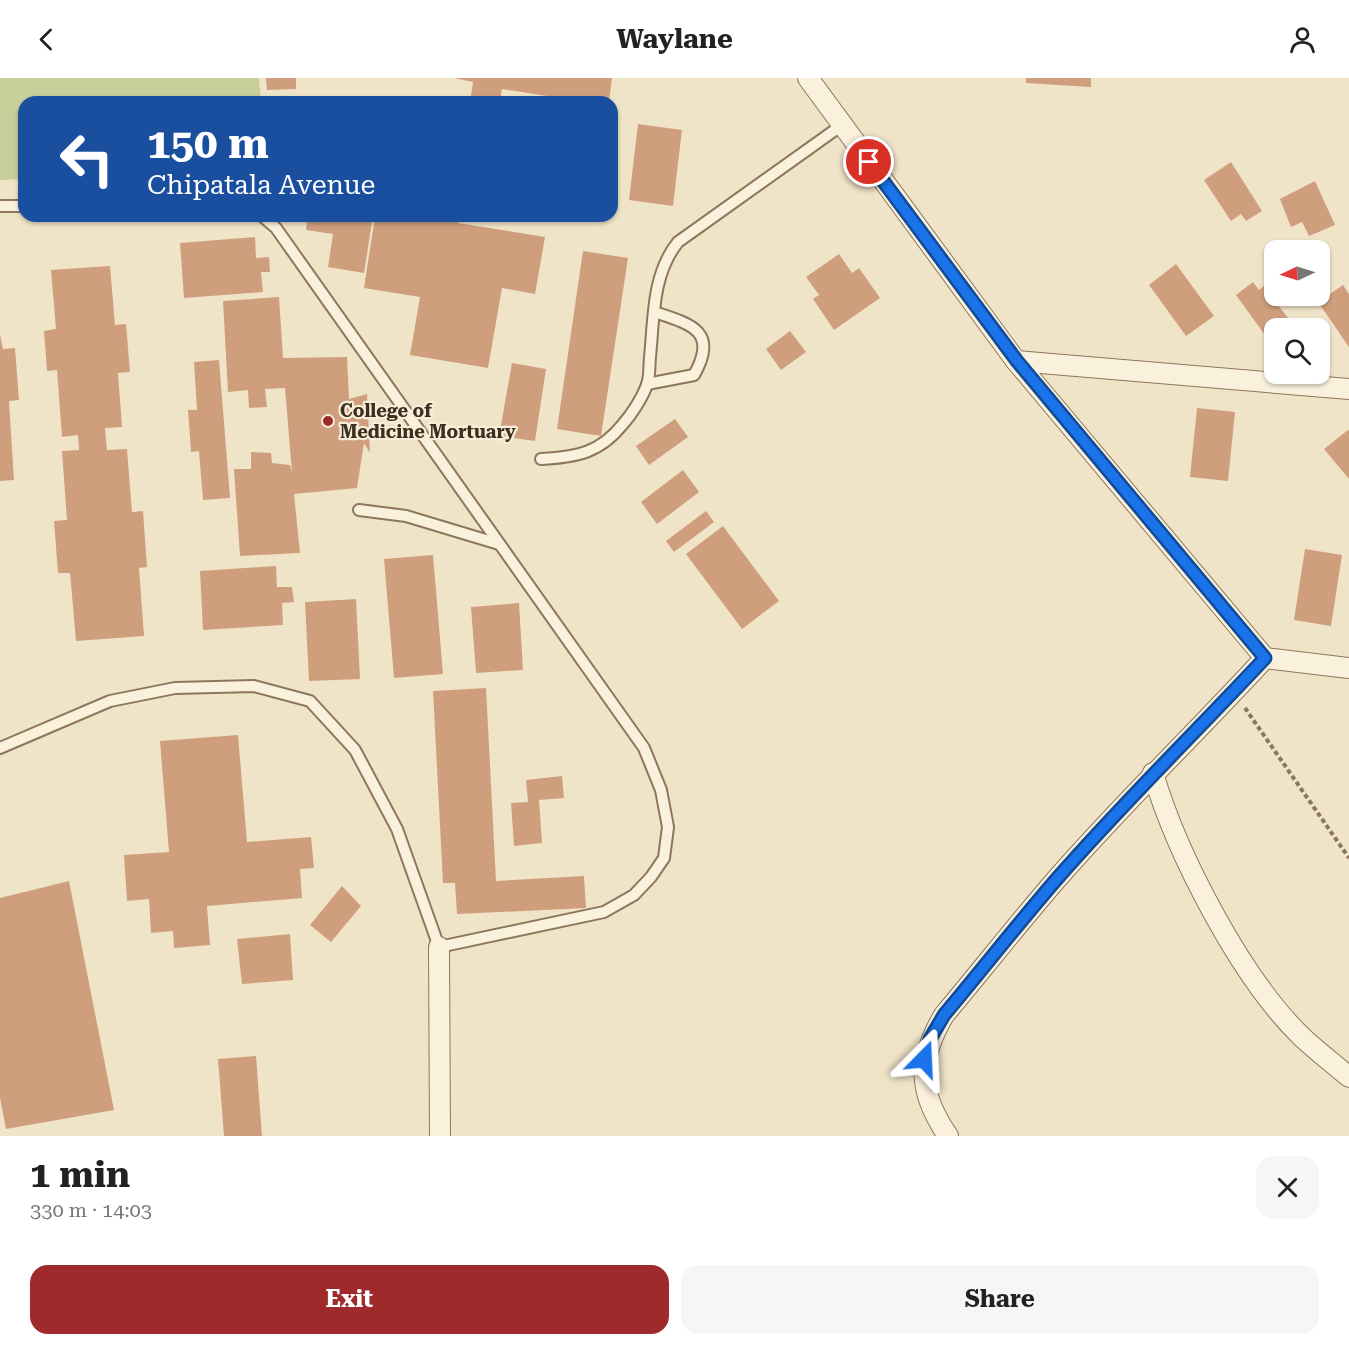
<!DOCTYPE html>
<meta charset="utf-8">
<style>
:root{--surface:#fff;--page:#f6f6f6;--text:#222;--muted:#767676;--accent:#9e2a2b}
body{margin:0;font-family:"Roboto Serif",serif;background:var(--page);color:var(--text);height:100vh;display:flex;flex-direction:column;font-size:22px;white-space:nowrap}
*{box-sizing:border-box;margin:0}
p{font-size:20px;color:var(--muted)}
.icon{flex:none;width:33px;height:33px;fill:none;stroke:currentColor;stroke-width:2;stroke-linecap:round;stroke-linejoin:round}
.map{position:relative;height:1058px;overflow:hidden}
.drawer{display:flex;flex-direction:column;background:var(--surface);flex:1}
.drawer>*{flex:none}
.banner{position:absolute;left:18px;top:18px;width:600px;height:126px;border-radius:18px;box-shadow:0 2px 4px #0004;background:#1a4fa0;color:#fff;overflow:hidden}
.needle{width:39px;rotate:266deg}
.buttons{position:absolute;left:1264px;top:162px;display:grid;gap:12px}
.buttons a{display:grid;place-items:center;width:66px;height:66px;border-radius:12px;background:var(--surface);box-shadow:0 2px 4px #0004;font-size:30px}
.pin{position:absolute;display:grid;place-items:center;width:51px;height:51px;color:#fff;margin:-26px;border:3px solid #fff;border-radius:50%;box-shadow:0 2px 6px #0007}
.me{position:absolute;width:66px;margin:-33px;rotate:21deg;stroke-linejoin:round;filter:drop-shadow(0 0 4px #0008)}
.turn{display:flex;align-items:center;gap:21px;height:126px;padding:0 30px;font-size:27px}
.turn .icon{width:78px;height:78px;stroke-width:2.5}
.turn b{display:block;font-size:42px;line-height:51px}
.round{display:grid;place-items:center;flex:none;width:63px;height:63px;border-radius:18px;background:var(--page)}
.summary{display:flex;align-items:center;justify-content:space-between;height:102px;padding:0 30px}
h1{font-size:36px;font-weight:700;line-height:45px}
.action{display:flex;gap:12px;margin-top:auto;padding:12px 30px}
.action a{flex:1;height:69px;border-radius:18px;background:var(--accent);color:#fff;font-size:24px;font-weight:700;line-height:69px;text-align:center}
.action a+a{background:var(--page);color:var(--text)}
header{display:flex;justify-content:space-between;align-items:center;height:78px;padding:0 30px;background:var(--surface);font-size:27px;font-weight:700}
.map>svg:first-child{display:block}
</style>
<header><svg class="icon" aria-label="back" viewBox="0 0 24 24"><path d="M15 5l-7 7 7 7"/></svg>Waylane<svg class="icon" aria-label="person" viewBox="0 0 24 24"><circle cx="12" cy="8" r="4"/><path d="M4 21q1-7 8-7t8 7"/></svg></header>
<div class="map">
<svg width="1349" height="1058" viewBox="0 0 1349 1058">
<rect width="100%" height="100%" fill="#f0e4c8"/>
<polygon fill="#c9cf9b" points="0,0 259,0 261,24 24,24 24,101 0,102"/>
<g fill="#cf9f7d">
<polygon points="266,0 296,0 296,11 267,12"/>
<polygon points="454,0 612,0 609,24 567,24 567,21 502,11 500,24 470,24 473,4"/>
<polygon points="1026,0 1091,0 1091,9 1026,5"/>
<polygon points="638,46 682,52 673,128 629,122"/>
<polygon points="1231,84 1262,133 1246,143 1241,136 1231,143 1204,102"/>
<polygon points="1315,103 1335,147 1309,158 1302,144 1291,149 1280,121"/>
<polygon points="308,138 373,138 364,195 328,189 333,156 306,152"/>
<polygon points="375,138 437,138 458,141 458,145 545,159 535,216 502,210 488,290 410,277 420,219 364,210"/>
<polygon points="255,159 256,180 269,179 270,194 261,194 263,214 184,220 180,165"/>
<polygon points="583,173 628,180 601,358 557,351"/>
<polygon points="839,176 852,195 859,190 880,220 834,252 813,221 819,217 806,199"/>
<polygon points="1176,186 1214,238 1186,258 1149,207"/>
<polygon points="110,188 115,247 126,246 130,294 118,295 122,349 105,350 107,372 127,371 132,434 143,433 147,489 139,490 144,558 76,563 70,495 58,495 54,443 67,442 62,373 79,372 78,357 62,359 57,292 47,293 44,253 56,251 51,192"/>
<polygon points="1253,204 1259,212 1269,204 1275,212 1275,218 1279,218 1283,223 1278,227 1288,240 1265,257 1236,217"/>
<polygon points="1343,207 1349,216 1349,269 1318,224"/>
<polygon points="279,219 283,280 347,279 349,321 367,316 370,375 364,365 357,410 294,416 300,475 240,478 234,391 251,391 251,374 271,375 272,385 290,387 292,395 285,310 265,311 267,329 249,330 248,312 228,314 223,223"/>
<polygon points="790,253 806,274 781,292 766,271"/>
<polygon points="0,257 3,271 15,270 19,322 9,323 14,402 0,403"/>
<polygon points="219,282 230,420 203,422 199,373 191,374 188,332 197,332 194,284"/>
<polygon points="512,285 546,291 535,363 499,358"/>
<polygon points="1197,330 1235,334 1228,403 1190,399"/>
<polygon points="675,341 688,359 649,387 636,368"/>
<polygon points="1348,352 1349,353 1349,401 1324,371"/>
<polygon points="683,392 699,414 657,446 641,424"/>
<polygon points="706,433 714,444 674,474 666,463"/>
<polygon points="723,448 779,523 742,551 686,476"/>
<polygon points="1305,471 1342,477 1331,548 1294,542"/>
<polygon points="433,477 443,596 394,600 384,481"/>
<polygon points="276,488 277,509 292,509 294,524 282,525 283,547 203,552 200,493"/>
<polygon points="356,521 360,601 309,603 305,524"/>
<polygon points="519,525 523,592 476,595 471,529"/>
<polygon points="486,610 496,803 584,798 586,830 457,836 455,805 443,805 433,613"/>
<polygon points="238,657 247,764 311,759 314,790 300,791 302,820 207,828 210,867 174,870 173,853 151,855 149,821 127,823 124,777 169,774 160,663"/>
<polygon points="562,698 564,720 539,722 542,765 514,768 511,725 528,724 526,702"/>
<polygon points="69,803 114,1032 6,1051 0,1020 0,820"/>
<polygon points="342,808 361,828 331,864 310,847"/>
<polygon points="290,856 293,902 242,906 237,861"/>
<polygon points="256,978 262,1058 224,1058 218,981"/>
</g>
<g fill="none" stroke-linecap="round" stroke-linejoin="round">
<g stroke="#8d765c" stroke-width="14">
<g id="service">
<polyline points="0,128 24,128"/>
<path d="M647,306l47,-9c25,-44 -3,-51 -40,-63"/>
<path d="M541,381c36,-2 59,-6 82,-35 9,-10 19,-26 24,-39 3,-8 2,-19 3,-28 4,-39 2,-83 28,-115l164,-117"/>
<polyline points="359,432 406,438 499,466"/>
<polyline points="0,670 110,623 175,610 254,608 310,623 355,672 397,751 439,869 604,834 634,817 651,799 664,780 668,749 661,712 644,670 276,150 262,138"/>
</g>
</g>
<g stroke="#8d765c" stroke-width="22">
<g id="minor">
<polyline points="808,0 1016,283 1265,580 1349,590"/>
<polyline points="1016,283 1349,311"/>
<path d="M1153,695c24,82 89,207 150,265 15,14 31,26 46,39"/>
<polyline points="439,869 440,1058"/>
<path d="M948,1058c-30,-44 -31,-75 -4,-121 37,-44 73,-90 111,-134 67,-77 141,-148 210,-223"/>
</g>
</g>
<polyline stroke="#8d765c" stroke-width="4" stroke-dasharray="4.5 3" stroke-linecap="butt" points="1245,630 1349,780"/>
<use href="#service" stroke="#faf1dc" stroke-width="10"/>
<use href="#minor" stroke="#faf1dc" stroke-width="20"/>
</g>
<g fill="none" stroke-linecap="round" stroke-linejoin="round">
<g stroke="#114b97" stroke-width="15">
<path id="route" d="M869,84l148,199 248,297c-70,75 -143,146 -210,223 -38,44 -74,90 -111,134l-14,24 -6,20"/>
</g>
<use href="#route" stroke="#1a73e8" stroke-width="10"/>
</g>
<circle fill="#9e2a2b" stroke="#f7eed8" stroke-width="2" cx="328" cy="343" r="6"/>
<g text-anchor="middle" stroke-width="4.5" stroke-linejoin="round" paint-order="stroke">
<g font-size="18" font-weight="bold" fill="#3d2e20" stroke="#f7eed8" text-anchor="start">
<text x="340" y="339">College of<tspan x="340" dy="21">Medicine Mortuary</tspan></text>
</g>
</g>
</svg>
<div class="buttons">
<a><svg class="needle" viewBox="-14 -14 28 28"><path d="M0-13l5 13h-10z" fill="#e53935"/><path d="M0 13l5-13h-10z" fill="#767676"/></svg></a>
<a><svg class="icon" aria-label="search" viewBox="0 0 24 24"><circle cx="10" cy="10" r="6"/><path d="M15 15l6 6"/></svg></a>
</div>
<div class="pin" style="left:869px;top:84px;background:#d93025"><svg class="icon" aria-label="arrive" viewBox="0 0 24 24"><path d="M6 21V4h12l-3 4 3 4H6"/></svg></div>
<svg class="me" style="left:924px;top:981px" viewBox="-20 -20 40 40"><path d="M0-17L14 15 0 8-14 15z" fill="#1a73e8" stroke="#fff" stroke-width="4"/></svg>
<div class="banner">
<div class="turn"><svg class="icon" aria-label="left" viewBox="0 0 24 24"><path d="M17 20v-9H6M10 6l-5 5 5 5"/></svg><div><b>150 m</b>Chipatala Avenue</div></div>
</div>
</div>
<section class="drawer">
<div class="summary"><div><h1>1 min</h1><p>330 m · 14:03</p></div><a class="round"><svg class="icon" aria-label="close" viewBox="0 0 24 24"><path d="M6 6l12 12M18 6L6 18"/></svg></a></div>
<div class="action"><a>Exit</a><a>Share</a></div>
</section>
